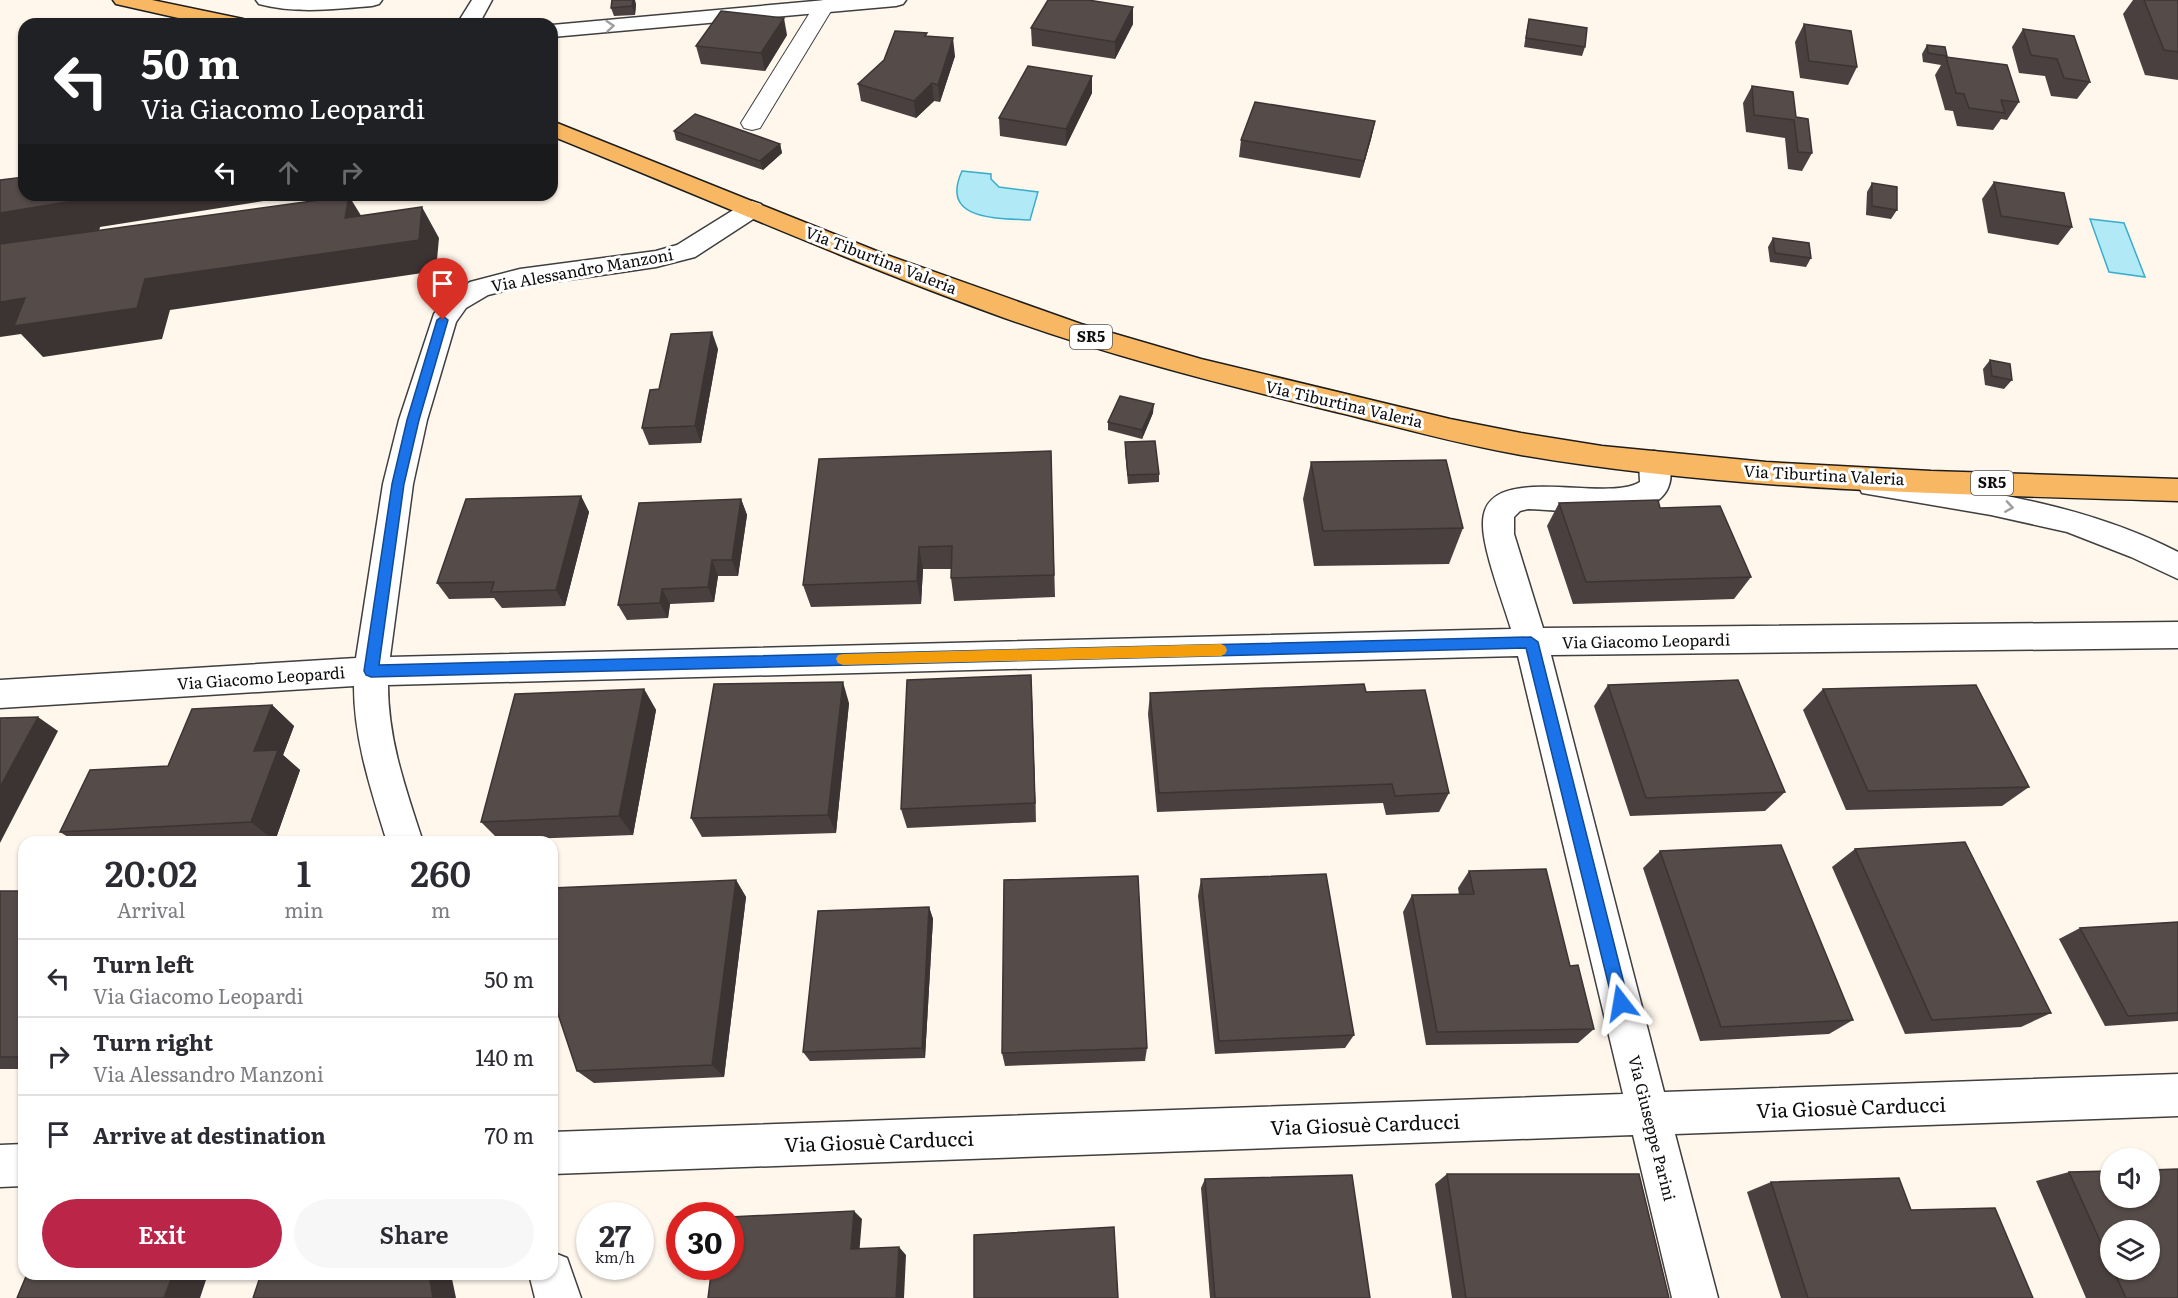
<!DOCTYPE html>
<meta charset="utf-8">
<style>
:root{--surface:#fff;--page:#f7f7f7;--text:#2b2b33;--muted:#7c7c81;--line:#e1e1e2;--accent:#bb2548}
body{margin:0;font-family:Literata,serif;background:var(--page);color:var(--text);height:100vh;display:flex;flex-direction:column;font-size:22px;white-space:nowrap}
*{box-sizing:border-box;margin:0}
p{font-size:20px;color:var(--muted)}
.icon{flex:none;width:33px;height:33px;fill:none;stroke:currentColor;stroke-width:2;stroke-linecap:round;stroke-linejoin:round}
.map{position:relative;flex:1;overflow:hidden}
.sheet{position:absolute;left:18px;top:836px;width:540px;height:444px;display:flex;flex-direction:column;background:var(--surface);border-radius:18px;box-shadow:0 2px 4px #0004}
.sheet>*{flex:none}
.hud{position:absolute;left:18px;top:18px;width:540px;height:183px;border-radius:18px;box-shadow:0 2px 4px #0004;background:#202124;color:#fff;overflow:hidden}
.fabs{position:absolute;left:2100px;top:1148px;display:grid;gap:12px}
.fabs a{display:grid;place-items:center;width:60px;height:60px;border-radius:50%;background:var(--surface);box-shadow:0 2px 4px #0004;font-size:30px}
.speed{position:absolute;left:576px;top:1202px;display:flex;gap:12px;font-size:30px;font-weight:700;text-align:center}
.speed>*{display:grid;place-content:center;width:78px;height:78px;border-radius:50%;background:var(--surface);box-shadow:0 2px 4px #0004;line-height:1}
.speed small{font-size:15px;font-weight:400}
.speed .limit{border:9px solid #d22;background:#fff;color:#111}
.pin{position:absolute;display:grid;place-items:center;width:51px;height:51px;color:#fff;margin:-62px -26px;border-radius:50% 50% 50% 0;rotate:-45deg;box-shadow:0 0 6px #0007}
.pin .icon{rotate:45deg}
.me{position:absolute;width:66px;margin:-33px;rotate:346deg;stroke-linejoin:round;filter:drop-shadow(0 0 4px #0008)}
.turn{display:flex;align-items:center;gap:21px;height:126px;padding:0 24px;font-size:27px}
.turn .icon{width:78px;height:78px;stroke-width:2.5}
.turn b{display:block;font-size:42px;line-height:51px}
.lanes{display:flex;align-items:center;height:57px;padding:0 24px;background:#0003;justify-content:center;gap:30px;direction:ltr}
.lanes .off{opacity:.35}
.eta{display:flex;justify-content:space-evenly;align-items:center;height:102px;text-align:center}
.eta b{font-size:36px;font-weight:600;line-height:42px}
.primary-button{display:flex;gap:12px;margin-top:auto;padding:12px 24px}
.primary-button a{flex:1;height:69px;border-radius:36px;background:var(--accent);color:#fff;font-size:24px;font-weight:600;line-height:69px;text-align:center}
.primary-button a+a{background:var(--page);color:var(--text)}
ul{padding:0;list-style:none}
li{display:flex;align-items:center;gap:18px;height:78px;padding:0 24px;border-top:2px solid var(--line)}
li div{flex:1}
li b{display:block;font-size:22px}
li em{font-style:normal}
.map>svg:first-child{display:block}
</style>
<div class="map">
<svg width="2178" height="1298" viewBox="0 0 2178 1298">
<rect width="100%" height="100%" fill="#fff7ec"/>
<g fill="#b1e9f6" stroke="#38adcc" stroke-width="1.5">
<path d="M962,171l29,3v5l8,8 39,5 -8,28c-32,-2 -91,1 -68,-49z"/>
<polygon points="2090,219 2124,223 2145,277 2109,272"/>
</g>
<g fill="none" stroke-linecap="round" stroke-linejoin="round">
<g stroke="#3f3f3f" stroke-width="2">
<polygon id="service" points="824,0 831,2 834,6 763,123 760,128 752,130 744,128 741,123 814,6 817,2"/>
</g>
<g stroke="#3f3f3f" stroke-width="3">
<g id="minor">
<path d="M256,0h126l-3,4 -7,2c-37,3 -76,8 -113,-2z"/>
<polygon points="472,0 492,0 479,24 457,24"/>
<polygon points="826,0 906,0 903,4 896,6 552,37 552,25"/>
<path d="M752,201l9,3 3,5 -3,5 -66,43 -39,10 -136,20 -32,8 -22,13 -10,14 -29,98 -14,64 -23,173 1121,-28c-8,-27 -29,-81 -28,-106 0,-64 123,-19 157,-41l-1,-20 5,-8 10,-3 10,3c7,11 9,24 3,36 -20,36 -104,19 -139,19l-8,2 -6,6v17l29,94 635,-6v26l-627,7 113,437 514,-18v42l-503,18 43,164h-46l-39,-163 -1081,39v-42l1071,-38 -105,-438 -1130,29c0,55 18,105 35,157h-36c-16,-52 -33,-102 -33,-156l-354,22v-28l356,-22 27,-174 16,-64 35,-106 14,-18 22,-14 50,-13 136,-18 21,-6 66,-41z"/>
<polygon points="24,1144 24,1186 0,1187 0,1145"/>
<polygon points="552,1252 567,1258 581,1298 535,1298 529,1274 552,1274"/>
</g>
</g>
<g stroke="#3f3f3f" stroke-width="3">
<path id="tertiary" d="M1873,474c105,16 210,29 305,78v27l-47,-22 -64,-25 -76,-17 -129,-22 -4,-8 4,-8z"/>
</g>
<g stroke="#1d1d1d" stroke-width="3">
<g id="primary">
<polygon points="113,0 152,0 243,19 246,24 205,24 116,4"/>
<path d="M552,121l332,133 197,70 120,35 249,60 71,14 81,13 164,16 165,9 247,8v22c-219,-7 -440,-9 -657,-46 -64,-11 -126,-29 -189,-44 -115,-28 -230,-57 -341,-98 -148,-54 -293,-118 -439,-177z"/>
</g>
</g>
<use href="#service" fill="#fff" fill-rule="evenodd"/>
<use href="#minor" fill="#fff" fill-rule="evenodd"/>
<use href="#tertiary" fill="#fff" fill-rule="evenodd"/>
<use href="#primary" fill="#f8b863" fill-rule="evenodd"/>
</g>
<g fill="#49403f" fill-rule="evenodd">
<polygon points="2133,0 2178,0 2178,80 2145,75 2123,14"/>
<polygon points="636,4 635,15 614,16 611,8"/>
<polygon points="1133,7 1133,24 1115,59 1032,46 1031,28"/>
<polygon points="1529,19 1585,47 1582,56 1524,47 1527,28"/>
<polygon points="1804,24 1857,67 1848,85 1800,78 1795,42"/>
<polygon points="2023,29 2090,82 2077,99 2051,96 2045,76 2019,73 2012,47"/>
<polygon points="787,35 765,71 701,64 696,46"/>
<polygon points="927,37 955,56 940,102 934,101 916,118 861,101 858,84"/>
<polygon points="1927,45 1947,56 1946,57 2019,102 2007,120 2001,119 1993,130 1957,126 1953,111 1945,110 1935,75 1941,65 1923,62 1922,54"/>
<polygon points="1092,76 1092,93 1066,146 1000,136 999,118"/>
<polygon points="1752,86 1796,117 1812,153 1802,171 1788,169 1785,138 1746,132 1743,103"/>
<polygon points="1375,121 1371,139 1360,178 1239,157 1241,140"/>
<polygon points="674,131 780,144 782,153 763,170 676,140"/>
<polygon points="1994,182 2072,227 2058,245 1988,233 1982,199"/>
<polygon points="1872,183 1897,210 1891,219 1866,215 1867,192"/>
<polygon points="1773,238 1811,258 1806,267 1770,262 1768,247"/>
<polygon points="718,349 701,443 649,445 642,428 659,389"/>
<polygon points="1990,360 2012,380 2004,389 1985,385 1983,369"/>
<polygon points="1153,413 1142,439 1108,430 1108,422"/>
<polygon points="1125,442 1159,474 1159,482 1128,484 1125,451"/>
<polygon points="1051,451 1055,597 954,601 951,578 951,569 923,569 921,604 811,607 803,585"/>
<polygon points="1311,462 1463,528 1449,564 1314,566 1303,499"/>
<polygon points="581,496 589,512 565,606 502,608 494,598 449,599 437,583"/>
<polygon points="741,499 747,515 738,576 718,576 714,602 670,604 668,618 627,620 618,605"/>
<polygon points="1559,503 1660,508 1751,577 1734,599 1573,604 1547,526"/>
<polygon points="1608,685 1785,792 1765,811 1630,816 1594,706"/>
<polygon points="644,689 656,710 633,835 499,840 481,822"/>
<polygon points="1823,689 2029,787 2002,806 1846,810 1803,710"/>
<polygon points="1366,692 1449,793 1439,812 1386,815 1383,803 1157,812 1148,714 1150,693"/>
<polygon points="1032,696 1036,822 907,828 901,809"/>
<polygon points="849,703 836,833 702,837 691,818"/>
<polygon points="272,705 294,726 283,755 300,770 275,841 76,842 60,832 168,766"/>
<polygon points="1855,849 2051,1013 2021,1027 1905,1034 1832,867"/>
<polygon points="1660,851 1853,1020 1829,1034 1700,1041 1643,868"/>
<polygon points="1469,871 1570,966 1594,1029 1578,1043 1426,1045 1403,912 1412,895 1459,895 1458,888"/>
<polygon points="1201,879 1354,1035 1345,1048 1215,1054 1198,896"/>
<polygon points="736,880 746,897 724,1077 594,1083 577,1071"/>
<rect x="0" y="891" width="24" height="178"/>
<polygon points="929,907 933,919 925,1058 810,1061 803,1052"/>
<polygon points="2178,922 2178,1021 2105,1026 2059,939 2080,928"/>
<polygon points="1147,1048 1145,1061 1005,1066 1002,1053"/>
<path d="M2069,1172l109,126h-92l-50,-117zM2110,1230l40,39h-40z"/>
<polygon points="1447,1174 1669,1298 1452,1298 1435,1184"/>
<polygon points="1205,1179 1370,1298 1210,1298 1201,1188"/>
<polygon points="1771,1182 1911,1210 2033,1298 1781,1298 1747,1192"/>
</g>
<g fill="#3c3433">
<polygon points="633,0 635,0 636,4 635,15 632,6"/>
<polygon points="1133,7 1133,24 1115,59 1115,42"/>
<polygon points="784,18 787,35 765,71 761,53"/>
<polygon points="953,38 955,56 940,102 938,85"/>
<polygon points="1092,76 1092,93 1066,146 1066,129"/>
<polygon points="932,83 934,101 916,118 914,101"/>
<polygon points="1375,121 1371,139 1360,178 1364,161"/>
<polygon points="780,144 782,153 763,170 760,161"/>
<polygon points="80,195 302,195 100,227 99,232 0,248 0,213"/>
<polygon points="349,196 368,227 422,207 439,238 436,271 170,310 162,339 43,357 21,334 0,337 0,302 145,279 345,218"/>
<polygon points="712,332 718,349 701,443 695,426"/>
<polygon points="1154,404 1153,413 1142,439 1142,430"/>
<polygon points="581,496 589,512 565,606 556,590"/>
<polygon points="741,499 747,515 738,576 732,560"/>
<polygon points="919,547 923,569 921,604 917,581"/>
<polygon points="712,560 718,576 714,602 708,587"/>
<polygon points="662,589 670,604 668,618 660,603"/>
<polygon points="1031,675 1032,696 1036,822 1035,803"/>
<polygon points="843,682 849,703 836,833 828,815"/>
<polygon points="644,689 656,710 633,835 619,816"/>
<polygon points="272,705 294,726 283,755 300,770 275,841 251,822 254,751"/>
<polygon points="38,717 58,731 0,843 0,787"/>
<polygon points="736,880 746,897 724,1077 712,1065"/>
<polygon points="929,907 933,919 925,1058 922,1048"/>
<polygon points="854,1211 862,1219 859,1256 851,1249"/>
<polygon points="899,1247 906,1255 904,1298 896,1298"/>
<polygon points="173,1274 208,1274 200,1298 164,1298"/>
<polygon points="429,1274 451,1274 456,1298 433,1298"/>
</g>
<g fill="#554b49" stroke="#3c3433" stroke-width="1.5">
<polygon points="612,0 633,0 632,6 611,8"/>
<polygon points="1048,0 1088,0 1133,7 1115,42 1031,28"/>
<polygon points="2144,0 2178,0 2178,52 2164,50"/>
<polygon points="721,11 784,18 761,53 696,46"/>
<polygon points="1529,19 1587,28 1585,47 1526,38"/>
<polygon points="1804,24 1851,31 1857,67 1809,61"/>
<polygon points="2023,29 2074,36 2090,82 2064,78 2057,59 2031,55"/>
<polygon points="895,31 927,33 925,36 953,38 938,85 932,83 914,101 858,84 884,60"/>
<polygon points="1927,45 1945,47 1947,56 1928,53"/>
<polygon points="1946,57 2007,65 2019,102 2001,100 2005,113 1969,108 1964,94 1956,93"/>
<polygon points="1028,66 1092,76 1066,129 999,118"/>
<polygon points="1752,86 1793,92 1796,117 1808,119 1812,153 1798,152 1794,120 1754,115"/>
<polygon points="1255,102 1375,121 1364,161 1241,140"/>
<polygon points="695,114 780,144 760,161 674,131"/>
<polygon points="24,177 24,195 80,195 75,196 73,201 0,213 0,180"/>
<polygon points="1994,182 2064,193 2072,227 2001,216"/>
<polygon points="1872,183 1897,187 1897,210 1872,206"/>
<polygon points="349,196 345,218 422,207 419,240 145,279 137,308 14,326 25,298 0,302 0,244"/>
<polygon points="1773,238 1809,243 1811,258 1775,253"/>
<polygon points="712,332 695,426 642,428 650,390 659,389 671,334"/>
<polygon points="1990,360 2010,364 2012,380 1992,376"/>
<polygon points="1120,396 1154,404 1142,430 1108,422"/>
<polygon points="1155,441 1159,474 1128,475 1125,442"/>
<polygon points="1051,451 1054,575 951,578 952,546 919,547 917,581 803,585 819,459"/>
<polygon points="1446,460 1463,528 1323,531 1311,462"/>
<polygon points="581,496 556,590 491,592 494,582 437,583 466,499"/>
<polygon points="741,499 732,560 712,560 708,587 662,589 660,603 618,605 639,503"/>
<polygon points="1658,500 1660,508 1720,506 1751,577 1586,582 1559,503"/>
<polygon points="1031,675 1035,803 901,809 907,680"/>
<polygon points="1738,680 1785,792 1646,798 1608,685"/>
<polygon points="843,682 828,815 691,818 714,684"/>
<polygon points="1364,684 1366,692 1425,690 1449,793 1395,796 1392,784 1159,793 1150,693"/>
<polygon points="1976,685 2029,787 1868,791 1823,689"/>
<polygon points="644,689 619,816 481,822 515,694"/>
<polygon points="272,705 254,751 278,750 251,822 60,832 90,770 168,766 192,709"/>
<polygon points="38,717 0,787 0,718"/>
<polygon points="1965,842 2051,1013 1932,1020 1855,849"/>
<polygon points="1781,845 1853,1020 1721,1027 1660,851"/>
<polygon points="1546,869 1570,966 1578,965 1594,1029 1437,1032 1412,895 1474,894 1469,871"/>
<polygon points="1326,874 1354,1035 1219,1041 1201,879"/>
<polygon points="1138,876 1147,1048 1002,1053 1004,880"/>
<polygon points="736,880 712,1065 577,1071 552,996 552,888"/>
<rect x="0" y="891" width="24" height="166"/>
<polygon points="929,907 922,1048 803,1052 818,911"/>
<polygon points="2178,922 2178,1013 2128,1016 2080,928"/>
<polygon points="2178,1169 2178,1298 2126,1298 2113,1269 2150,1269 2150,1230 2110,1230 2110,1263 2069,1172 2110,1171 2110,1197 2150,1197 2150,1170"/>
<polygon points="1447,1174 1639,1174 1669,1298 1466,1298"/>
<polygon points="1352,1175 1370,1298 1215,1298 1205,1179"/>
<polygon points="1899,1178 1911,1210 1995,1208 2033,1298 1808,1298 1771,1182"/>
<polygon points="854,1211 851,1249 899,1247 896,1298 708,1298 712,1266 730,1266 730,1217"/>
<polygon points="1114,1227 1118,1298 974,1298 974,1235"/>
<polygon points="27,1274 173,1274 164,1298 17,1298"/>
<polygon points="261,1274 429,1274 433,1298 253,1298"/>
</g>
<defs><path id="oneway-chevron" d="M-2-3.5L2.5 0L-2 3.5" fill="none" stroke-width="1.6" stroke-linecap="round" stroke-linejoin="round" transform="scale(1.5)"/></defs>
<g stroke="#9e9e9e">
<use href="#oneway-chevron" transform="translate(610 26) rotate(-5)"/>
<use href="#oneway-chevron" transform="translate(2009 507) rotate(9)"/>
</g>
<polygon fill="#1a73e8" stroke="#114b97" stroke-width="1.5" points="443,316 448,320 419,420 404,484 379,665 1531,637 1538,642 1629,1003 1627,1008 1621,1011 1615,1008 1613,1003 1526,648 371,677 366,675 364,671 392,484 407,420 437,320"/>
<polygon fill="#f59e0b" points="1221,644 1225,646 1227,650 1225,654 1221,656 843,665 838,663 836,659 838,655 843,654"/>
<g text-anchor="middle" stroke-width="6" stroke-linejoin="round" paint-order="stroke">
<g fill="#fff" stroke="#555" stroke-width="1.5">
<rect x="1070" y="325" width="42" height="24" rx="4.5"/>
<rect x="1971" y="471" width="42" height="24" rx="4.5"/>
</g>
<g font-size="15" font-weight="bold" fill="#0c0c0c">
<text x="1091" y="342">SR5</text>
<text x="1992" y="488">SR5</text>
</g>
<g font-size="16" fill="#0c0c0c" stroke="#fff">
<text transform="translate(881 260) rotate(21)" y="6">Via Tiburtina Valeria</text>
<text transform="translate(582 270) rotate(-10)" y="6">Via Alessandro Manzoni</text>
<text transform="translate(1344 404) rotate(13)" y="6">Via Tiburtina Valeria</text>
<text transform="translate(1824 475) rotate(3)" y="6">Via Tiburtina Valeria</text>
<text transform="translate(1646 641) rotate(-1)" y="6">Via Giacomo Leopardi</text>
<text transform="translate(261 678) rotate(-4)" y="6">Via Giacomo Leopardi</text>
<text transform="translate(1652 1128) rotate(76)" y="6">Via Giuseppe Parini</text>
</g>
<g font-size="20" fill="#0c0c0c" stroke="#fff">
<text transform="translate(1851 1108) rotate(-2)" y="7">Via Giosuè Carducci</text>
<text transform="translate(1365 1125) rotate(-2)" y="7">Via Giosuè Carducci</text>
<text transform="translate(879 1142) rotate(-2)" y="7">Via Giosuè Carducci</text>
</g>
</g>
</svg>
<div class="fabs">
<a><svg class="icon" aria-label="sound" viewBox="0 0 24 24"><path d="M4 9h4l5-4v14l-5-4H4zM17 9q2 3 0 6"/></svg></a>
<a><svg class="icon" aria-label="layers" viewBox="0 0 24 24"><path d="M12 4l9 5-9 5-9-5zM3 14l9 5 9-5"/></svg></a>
</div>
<div class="speed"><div>27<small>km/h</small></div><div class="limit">30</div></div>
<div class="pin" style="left:443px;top:320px;background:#d93025"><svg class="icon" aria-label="arrive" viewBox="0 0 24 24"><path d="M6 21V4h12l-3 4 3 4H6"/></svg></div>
<svg class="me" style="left:1621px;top:1003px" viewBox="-20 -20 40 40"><path d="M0-17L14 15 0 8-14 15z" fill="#1a73e8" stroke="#fff" stroke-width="4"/></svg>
<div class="hud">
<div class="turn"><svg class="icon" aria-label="left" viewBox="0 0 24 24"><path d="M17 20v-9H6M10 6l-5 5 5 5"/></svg><div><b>50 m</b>Via Giacomo Leopardi</div></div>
<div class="lanes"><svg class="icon" aria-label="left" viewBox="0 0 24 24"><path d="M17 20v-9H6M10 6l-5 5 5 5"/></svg><svg class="icon off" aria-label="ahead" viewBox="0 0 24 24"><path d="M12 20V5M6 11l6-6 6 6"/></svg><svg class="icon off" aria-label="right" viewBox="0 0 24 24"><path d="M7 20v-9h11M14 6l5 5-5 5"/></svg></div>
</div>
<section class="sheet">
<div class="eta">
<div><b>20:02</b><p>Arrival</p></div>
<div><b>1</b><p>min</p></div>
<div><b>260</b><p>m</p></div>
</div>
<ul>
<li><svg class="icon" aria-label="left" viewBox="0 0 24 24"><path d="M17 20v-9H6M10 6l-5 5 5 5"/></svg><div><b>Turn left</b><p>Via Giacomo Leopardi</p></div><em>50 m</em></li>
<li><svg class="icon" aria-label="right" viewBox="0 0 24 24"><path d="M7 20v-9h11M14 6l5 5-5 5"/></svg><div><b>Turn right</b><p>Via Alessandro Manzoni</p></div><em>140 m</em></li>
<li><svg class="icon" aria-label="arrive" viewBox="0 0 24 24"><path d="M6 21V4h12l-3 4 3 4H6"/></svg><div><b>Arrive at destination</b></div><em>70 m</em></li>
</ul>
<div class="primary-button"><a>Exit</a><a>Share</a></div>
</section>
</div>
